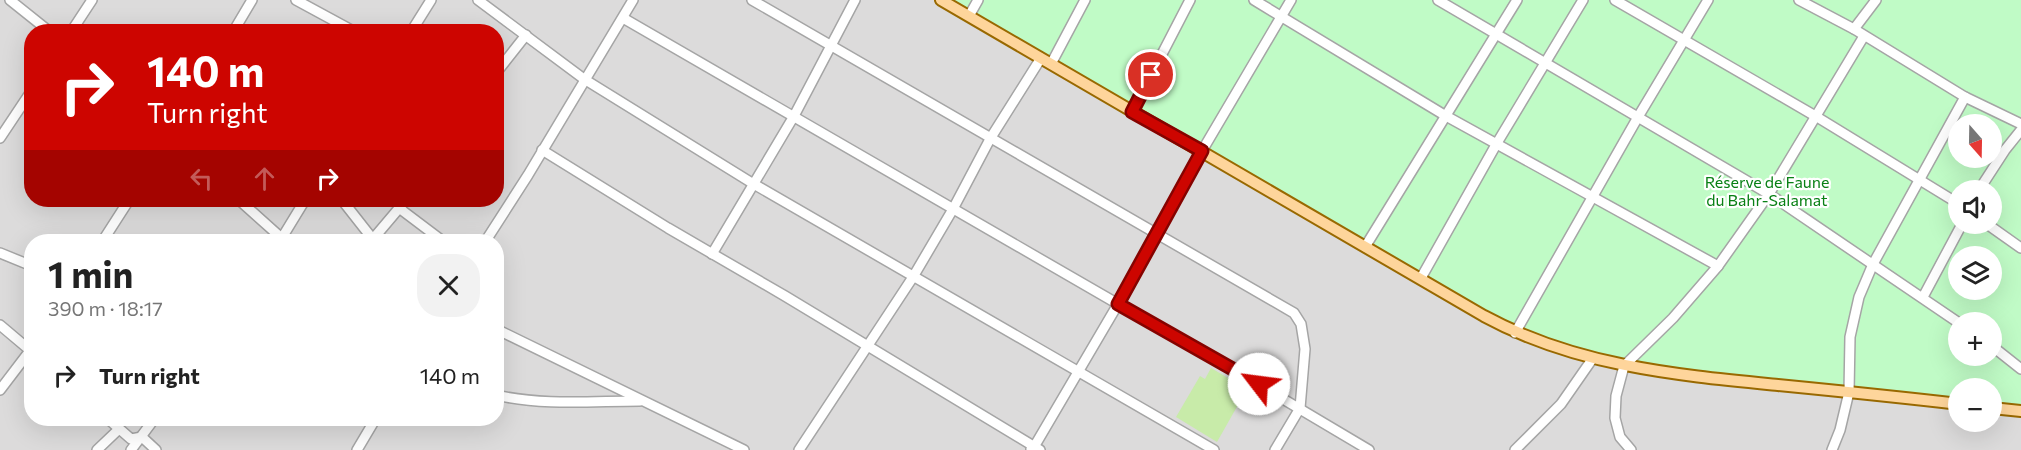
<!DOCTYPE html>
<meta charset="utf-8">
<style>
:root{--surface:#fff;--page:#f2f2f2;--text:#222;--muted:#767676}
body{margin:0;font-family:Commissioner,sans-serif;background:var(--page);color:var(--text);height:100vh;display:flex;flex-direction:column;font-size:22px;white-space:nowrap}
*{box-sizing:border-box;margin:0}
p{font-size:20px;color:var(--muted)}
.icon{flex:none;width:33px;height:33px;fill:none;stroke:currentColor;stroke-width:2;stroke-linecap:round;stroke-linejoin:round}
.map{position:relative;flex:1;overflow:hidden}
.sheet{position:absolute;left:24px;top:234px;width:480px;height:192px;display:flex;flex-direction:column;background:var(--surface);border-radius:24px;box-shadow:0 6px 24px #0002}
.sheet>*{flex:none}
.top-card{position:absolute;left:24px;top:24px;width:480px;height:183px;border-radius:24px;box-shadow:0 6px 24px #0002;background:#cd0500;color:#fff;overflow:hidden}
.needle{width:39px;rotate:160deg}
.tools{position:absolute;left:1948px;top:114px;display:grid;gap:12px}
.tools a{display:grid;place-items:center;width:54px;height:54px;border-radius:50%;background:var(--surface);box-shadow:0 6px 24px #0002;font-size:30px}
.pin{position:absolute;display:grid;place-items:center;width:51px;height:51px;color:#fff;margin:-26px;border:3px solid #fff;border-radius:50%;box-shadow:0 2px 6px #0007}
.me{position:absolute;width:66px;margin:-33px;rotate:300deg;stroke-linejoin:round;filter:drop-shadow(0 0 4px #0008)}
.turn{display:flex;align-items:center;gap:21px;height:126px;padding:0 24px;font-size:27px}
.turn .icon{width:78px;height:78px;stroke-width:2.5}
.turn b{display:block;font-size:42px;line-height:51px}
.lanes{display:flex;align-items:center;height:57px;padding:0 24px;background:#0003;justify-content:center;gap:30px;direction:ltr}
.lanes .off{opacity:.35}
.round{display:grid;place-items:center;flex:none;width:63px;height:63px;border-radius:24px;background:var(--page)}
.overview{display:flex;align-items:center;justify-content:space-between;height:102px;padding:0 24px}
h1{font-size:36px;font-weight:700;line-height:45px}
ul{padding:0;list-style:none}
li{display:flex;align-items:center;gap:18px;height:78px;padding:0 24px}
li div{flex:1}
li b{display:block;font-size:22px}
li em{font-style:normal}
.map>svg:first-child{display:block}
</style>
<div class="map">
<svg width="2021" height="450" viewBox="0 0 2021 450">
<rect width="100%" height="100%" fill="#efece4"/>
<path fill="#dcdbdb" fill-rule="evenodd" d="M0,0h2021v450h-2021zM32,32h464v168h-464zM1959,124h33v34h-33zM1959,190h33v34h-33zM32,242h464v176h-464zM1959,256h33v34h-33zM1959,322h33v34h-33zM1959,388h33v34h-33z"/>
<polygon fill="#c8eba9" points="1211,368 1247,389 1217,442 1176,417 1200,376 1205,379"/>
<path fill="#c0fbc6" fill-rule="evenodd" d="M941,0h1080v411l-29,-3v-20h-33v16l-255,-27 -162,-33zM1959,124h33v34h-33zM1959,190h33v34h-33zM1959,256h33v34h-33zM1959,322h33v34h-33z"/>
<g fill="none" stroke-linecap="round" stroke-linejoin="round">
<g stroke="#a5a5a5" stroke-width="12">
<g id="minor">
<polyline points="10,0 50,32"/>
<polyline points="296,0 355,32"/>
<polyline points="478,0 584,79 752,183 1214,450"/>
<polyline points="752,0 1294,313 1301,324 1305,349 1300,408 1275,450"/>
<polyline points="1254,0 1446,116 1718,266"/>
<polyline points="1438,0 1769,194 1959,323"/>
<polyline points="1615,0 1817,117 1959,204"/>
<polyline points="1799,0 1854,29 1965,97 2021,124"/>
<polyline points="969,16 978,0"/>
<polyline points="623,18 1118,304 1199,349 1369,450"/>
<polyline points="1854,29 1876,0"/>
<polyline points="71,32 92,0"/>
<polyline points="233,32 252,0"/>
<polyline points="411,32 431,0"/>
<polyline points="1051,64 1085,0"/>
<polyline points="496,73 526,35"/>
<polyline points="1132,112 1190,0"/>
<polyline points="0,138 32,90"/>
<polyline points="542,150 668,228 785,296 1040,450"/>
<polyline points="1979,190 2005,150 2021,130"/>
<polyline points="239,200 286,242"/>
<polyline points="342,200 375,242"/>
<polyline points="399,208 444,242"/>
<polyline points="1987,224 2021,248"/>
<polyline points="373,239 406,200"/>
<polyline points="280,241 305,200"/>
<polyline points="102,242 129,200"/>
<polyline points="485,242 528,175 633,0"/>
<polyline points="1365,247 1517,0"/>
<polyline points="0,253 32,266"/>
<polyline points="712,254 794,116 855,0"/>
<polyline points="1421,278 1497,143 1583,0"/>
<polyline points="1923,297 1962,224"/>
<polyline points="0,325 32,352"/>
<polyline points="496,329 744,450"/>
<polyline points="1515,333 1638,117 1708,0"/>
<polyline points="1992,346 2021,369"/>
<polyline points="0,390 32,348"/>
<path d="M496,395c47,11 97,6 144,6"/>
<polyline points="107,418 131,439 142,437"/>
<polyline points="142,437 156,450"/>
<polyline points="1031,449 1034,447 1118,304 1202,151 1291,0"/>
<polyline points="97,450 119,429"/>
<polyline points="131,450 155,418"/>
<polyline points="357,450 376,418"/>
<polyline points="799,450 913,277 953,209 990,139 1041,58"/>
<polyline points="1515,450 1561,404 1593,358"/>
<polyline points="1631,450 1620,437 1615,418 1616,396 1624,366 1673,318 1718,266 1769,194 1864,36"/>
<polyline points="1832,450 1840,430 1849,392 1850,337 1859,297 1873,264 1965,97"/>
</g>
</g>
<g stroke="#996900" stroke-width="14">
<g id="major">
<path d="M941,0l543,316c92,50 192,59 294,69 61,6 121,12 181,19"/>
<polyline points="1992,408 2021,411"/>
</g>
</g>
<use href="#minor" stroke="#fff" stroke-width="9"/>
<use href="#major" stroke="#fed59b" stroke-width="10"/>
</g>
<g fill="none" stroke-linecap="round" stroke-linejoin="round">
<g stroke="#850300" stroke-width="15">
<polyline id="route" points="1151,75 1132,112 1202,151 1118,304 1259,384"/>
</g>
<use href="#route" stroke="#cd0500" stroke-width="10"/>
</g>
<g text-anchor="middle" stroke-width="4.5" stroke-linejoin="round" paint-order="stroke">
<g font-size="16" fill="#098015" stroke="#fff">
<text x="1767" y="188">Réserve de Faune<tspan x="1767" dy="18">du Bahr-Salamat</tspan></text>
</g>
</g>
</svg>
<div class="tools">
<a><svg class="needle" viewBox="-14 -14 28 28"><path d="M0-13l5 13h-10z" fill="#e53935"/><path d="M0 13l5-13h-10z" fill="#767676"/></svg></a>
<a><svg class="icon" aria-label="sound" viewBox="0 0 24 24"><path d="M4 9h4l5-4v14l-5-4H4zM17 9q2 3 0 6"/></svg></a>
<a><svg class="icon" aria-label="layers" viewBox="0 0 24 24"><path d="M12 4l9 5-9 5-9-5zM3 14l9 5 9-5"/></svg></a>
<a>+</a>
<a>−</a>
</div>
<div class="pin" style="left:1151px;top:75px;background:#d93025"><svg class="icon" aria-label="arrive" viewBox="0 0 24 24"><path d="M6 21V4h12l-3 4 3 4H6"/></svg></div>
<svg class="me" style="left:1259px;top:384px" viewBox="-20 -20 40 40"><circle r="19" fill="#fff"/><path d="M0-13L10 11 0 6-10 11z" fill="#cd0500"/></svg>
<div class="top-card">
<div class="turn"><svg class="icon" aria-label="right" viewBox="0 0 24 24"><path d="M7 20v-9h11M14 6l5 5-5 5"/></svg><div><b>140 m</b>Turn right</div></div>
<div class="lanes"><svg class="icon off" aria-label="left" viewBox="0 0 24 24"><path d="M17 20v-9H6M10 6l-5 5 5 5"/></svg><svg class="icon off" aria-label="ahead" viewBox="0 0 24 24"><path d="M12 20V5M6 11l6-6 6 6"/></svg><svg class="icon" aria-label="right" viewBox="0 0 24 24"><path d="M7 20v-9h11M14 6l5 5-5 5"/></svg></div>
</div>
<section class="sheet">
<div class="overview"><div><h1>1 min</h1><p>390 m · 18:17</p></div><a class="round"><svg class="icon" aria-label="close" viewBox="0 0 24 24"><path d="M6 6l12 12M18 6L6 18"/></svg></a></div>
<ul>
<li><svg class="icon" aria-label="right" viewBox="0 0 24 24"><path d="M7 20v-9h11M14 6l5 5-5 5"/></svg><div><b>Turn right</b></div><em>140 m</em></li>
</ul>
</section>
</div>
